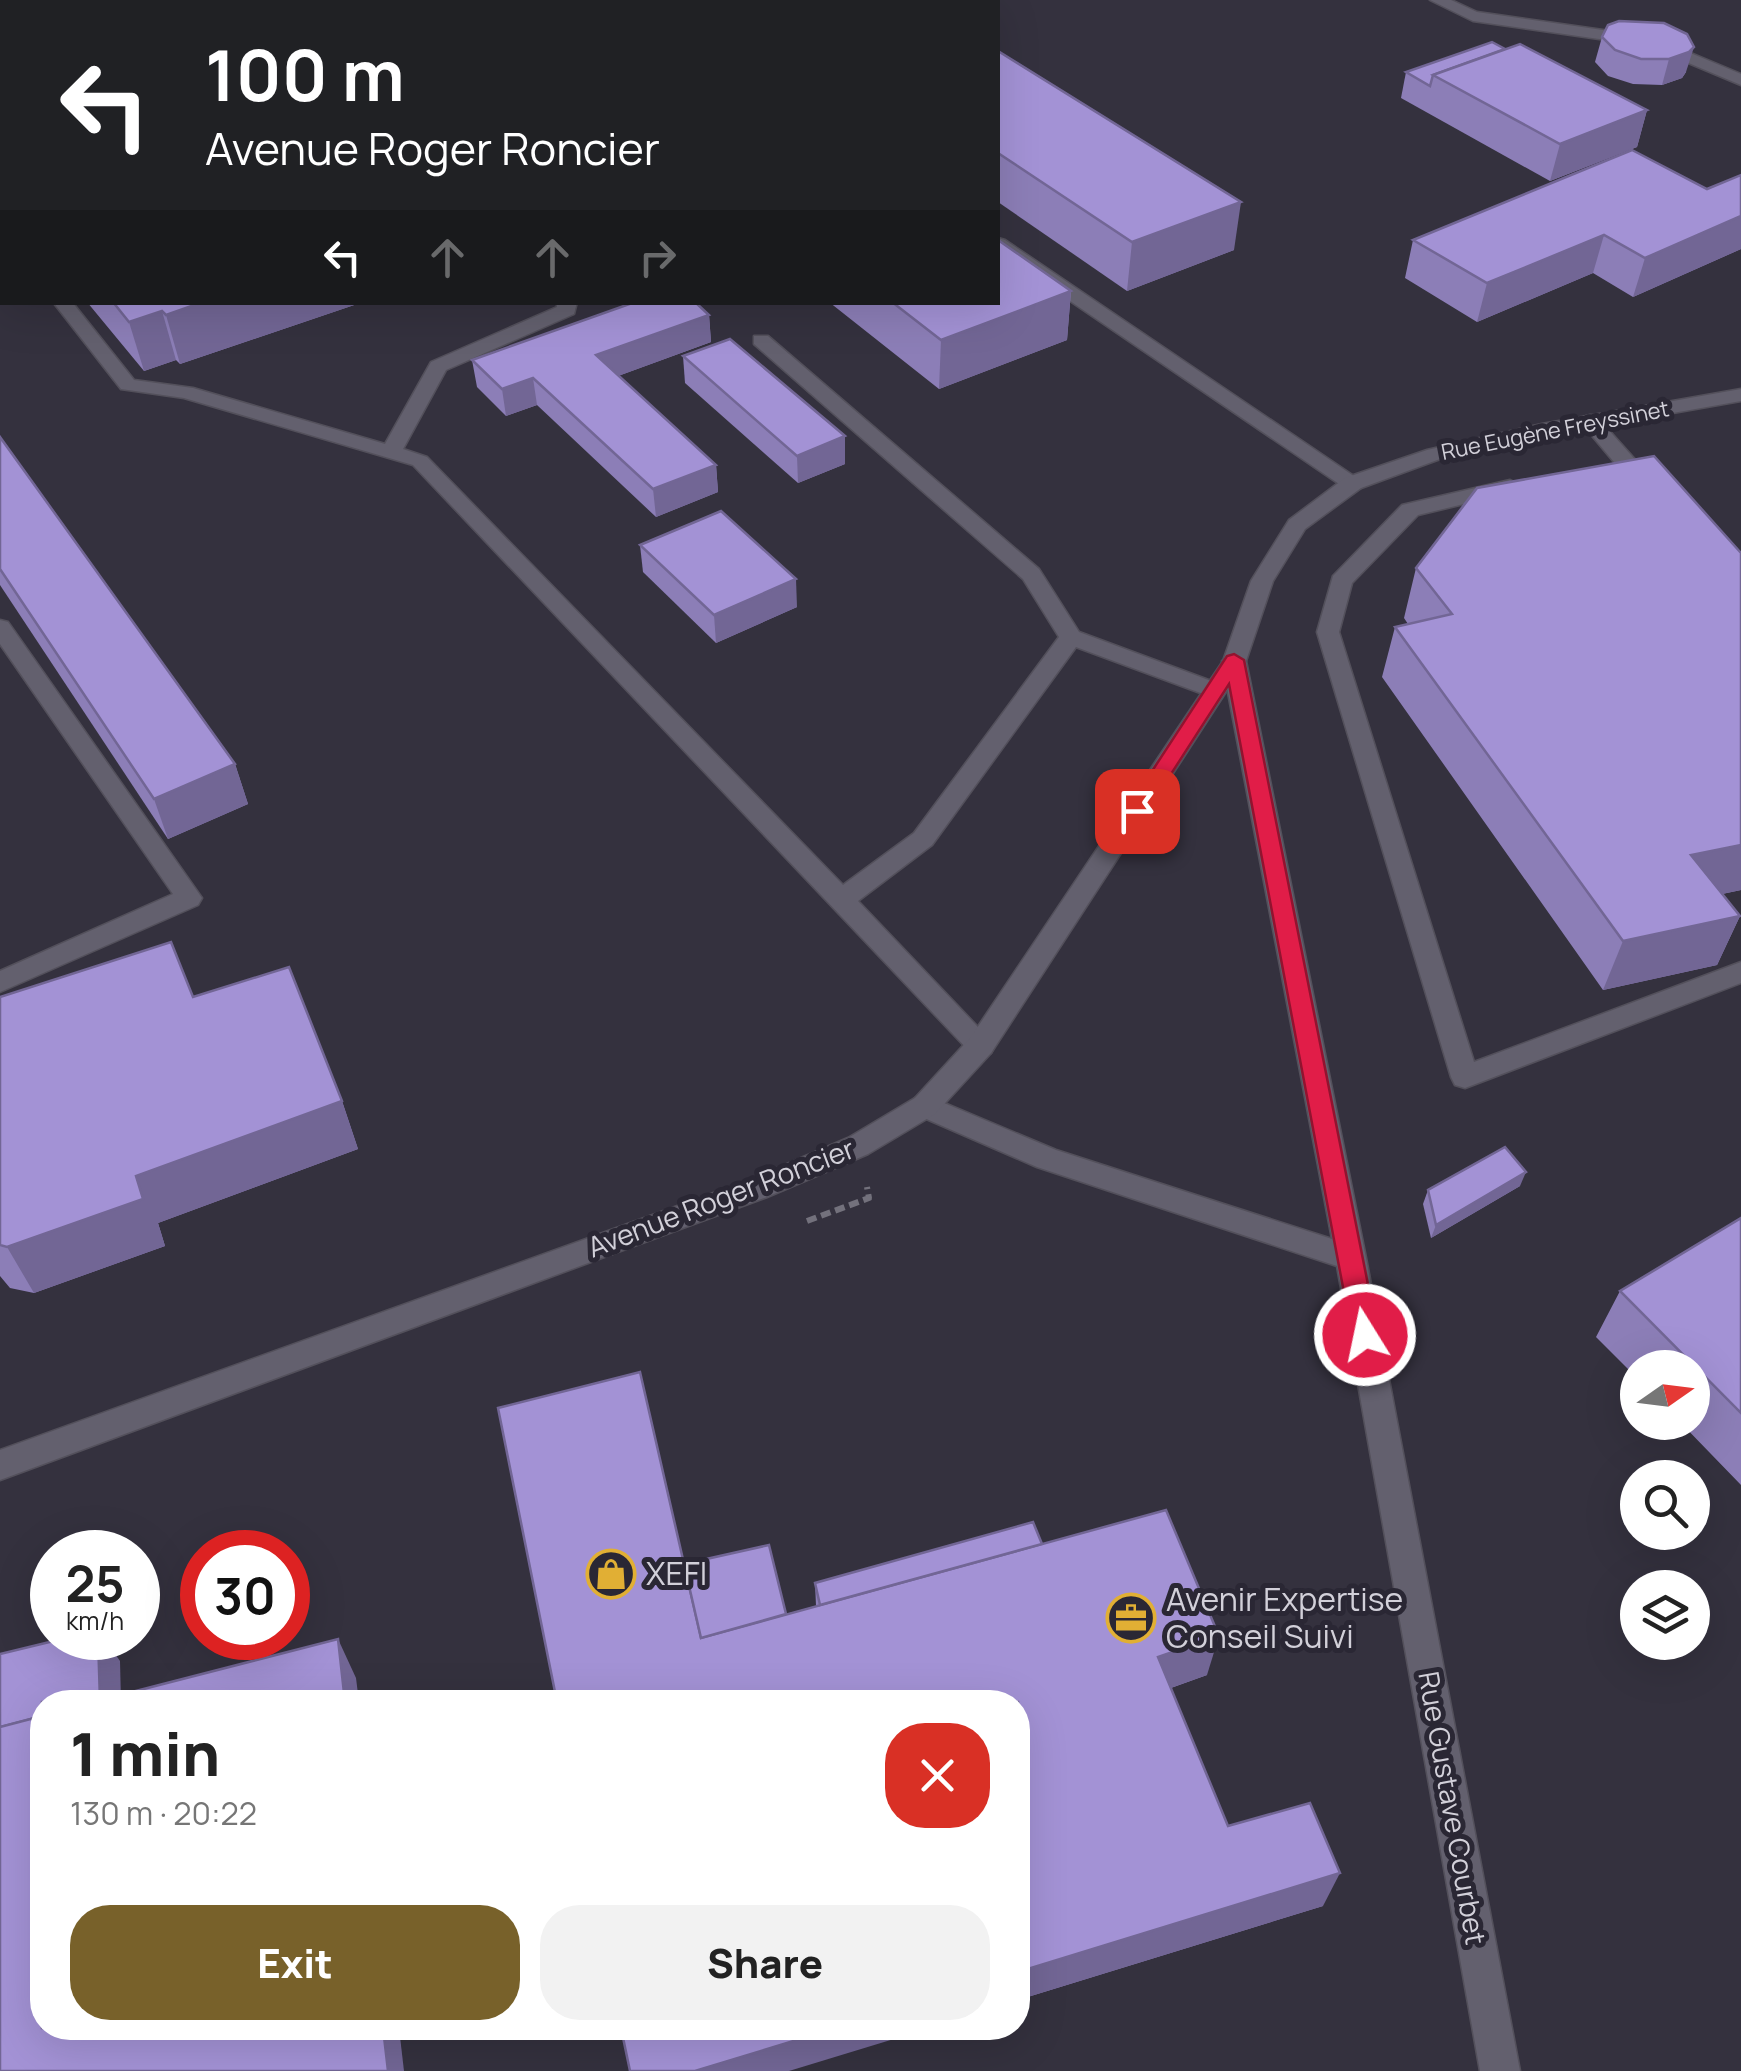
<!DOCTYPE html>
<meta charset="utf-8">
<style>
:root{--surface:#fff;--page:#f2f2f2;--text:#222;--muted:#767676;--accent:#78612a}
body{margin:0;font-family:Manrope,sans-serif;background:var(--page);color:var(--text);height:100vh;display:flex;flex-direction:column;font-size:38px;white-space:nowrap}
*{box-sizing:border-box;margin:0}
p{font-size:32px;color:var(--muted)}
.icon{flex:none;width:55px;height:55px;fill:none;stroke:currentColor;stroke-width:2;stroke-linecap:round;stroke-linejoin:round}
.map{position:relative;flex:1;overflow:hidden}
.sheet{position:absolute;left:30px;top:1690px;width:1000px;height:350px;display:flex;flex-direction:column;background:var(--surface);border-radius:40px;box-shadow:0 10px 40px #0002}
.sheet>*{flex:none}
.banner{position:absolute;left:0px;top:0px;width:1000px;height:305px;box-shadow:0 10px 40px #0002;background:#202124;color:#fff;overflow:hidden}
.needle{width:65px;rotate:76deg}
.tools{position:absolute;left:1620px;top:1350px;display:grid;gap:20px}
.tools a{display:grid;place-items:center;width:90px;height:90px;border-radius:50%;background:var(--surface);box-shadow:0 10px 40px #0002;font-size:50px}
.speed{position:absolute;left:30px;top:1530px;display:flex;gap:20px;font-size:50px;font-weight:700;text-align:center}
.speed>*{display:grid;place-content:center;width:130px;height:130px;border-radius:50%;background:var(--surface);box-shadow:0 10px 40px #0002;line-height:1}
.speed small{font-size:25px;font-weight:400}
.speed .limit{border:15px solid #d22;background:#fff;color:#111}
.pin{position:absolute;display:grid;place-items:center;width:85px;height:85px;color:#fff;margin:-42px;border-radius:20px;box-shadow:0 5px 15px #0006}
.me{position:absolute;width:110px;margin:-55px;rotate:350deg;stroke-linejoin:round;filter:drop-shadow(0 0 8px #0008)}
.turn{display:flex;align-items:center;gap:35px;height:210px;padding:0 40px;font-size:45px}
.turn .icon{width:130px;height:130px;stroke-width:2.5}
.turn b{display:block;font-size:70px;line-height:85px}
.lanes{display:flex;align-items:center;height:95px;padding:0 40px;background:#0003;justify-content:center;gap:50px;direction:ltr}
.lanes .off{opacity:.35}
.round{display:grid;place-items:center;flex:none;width:105px;height:105px;border-radius:40px;background:var(--page)}
.summary{display:flex;align-items:center;justify-content:space-between;height:170px;padding:0 40px}
h1{font-size:60px;font-weight:800;line-height:75px}
.cta{display:flex;gap:20px;margin-top:auto;padding:20px 40px}
.cta a{flex:1;height:115px;border-radius:40px;background:var(--accent);color:#fff;font-size:40px;font-weight:800;line-height:115px;text-align:center}
.cta a+a{background:var(--page);color:var(--text)}
.map>svg:first-child{display:block}
</style>
<div class="map">
<svg width="1741" height="2071" viewBox="0 0 1741 2071">
<rect width="100%" height="100%" fill="#34313e"/>
<g fill="none" stroke-linecap="round" stroke-linejoin="round">
<g stroke="#53505b" stroke-width="3">
<g id="service">
<polygon points="1430,0 1451,0 1477,12 1652,37 1741,74 1741,85 1648,46 1473,21"/>
<rect x="0" y="38" width="2" height="10"/>
<polygon points="0,220 2,221 2,236 0,235"/>
<polygon points="998,238 1005,240 1364,483 1361,488 1345,488 998,252"/>
<polygon points="53,302 72,302 134,380 193,388 385,444 431,362 557,307 557,302 577,302 574,314 446,370 403,449 427,457 843,885 914,833 1059,637 1023,579 754,344 754,336 768,336 1039,569 1079,632 1222,685 1226,690 1214,698 1206,695 1076,647 932,845 858,901 995,1045 991,1053 981,1056 971,1053 413,465 184,398 121,389"/>
<polygon points="1590,415 1597,417 1656,483 1659,488 1656,493 1640,493 1583,425 1580,421 1583,417"/>
<polygon points="1510,480 1521,486 1518,491 1418,515 1352,583 1339,632 1474,1062 1741,962 1741,983 1465,1088 1455,1085 1451,1077 1317,632 1333,576 1402,505"/>
<polygon points="0,620 8,622 202,898 198,905 0,992 0,971 173,894 0,644"/>
</g>
</g>
<g stroke="#53505b" stroke-width="3">
<polygon id="minor" points="1234,653 1246,661 1366,1258 1520,2071 1480,2071 1337,1266 1037,1167 915,1114 911,1106 915,1098 925,1095 1056,1150 1332,1239 1222,661"/>
</g>
<g stroke="#53505b" stroke-width="3">
<polygon id="tertiary" points="1741,389 1741,401 1542,436 1440,459 1361,488 1305,529 1273,581 1246,661 991,1053 935,1114 868,1154 767,1197 0,1480 0,1450 747,1181 848,1138 915,1098 971,1037 1223,661 1251,581 1289,520 1345,478 1427,450 1542,424"/>
</g>
<polyline stroke="#73717c" stroke-width="6" stroke-dasharray="10 5" stroke-linecap="butt" points="807,1221 869,1198 867,1187"/>
<use href="#service" fill="#63606e" fill-rule="evenodd"/>
<use href="#minor" fill="#63606e" fill-rule="evenodd"/>
<use href="#tertiary" fill="#63606e" fill-rule="evenodd"/>
</g>
<g fill="#8c7eb7">
<polygon points="462,0 657,0 660,2 465,2"/>
<polygon points="743,0 916,0 920,2 743,2"/>
<polygon points="1619,21 1686,72 1682,78 1662,85 1633,84 1608,76 1595,62 1602,37"/>
<polygon points="1505,49 1647,110 1637,147 1550,181 1401,98 1406,72"/>
<polygon points="998,51 1234,250 1127,291 998,202"/>
<polygon points="1741,175 1741,249 1633,297 1593,273 1477,322 1405,278 1413,240 1707,189"/>
<polygon points="1071,291 1067,340 939,389 829,302 998,302"/>
<polygon points="87,302 363,302 180,364 176,360 144,371"/>
<polygon points="709,315 711,342 618,376 716,465 718,492 656,517 537,405 506,416 477,387 472,360"/>
<polygon points="683,356 845,436 845,464 798,483 685,383"/>
<polygon points="0,437 235,764 248,804 168,839 0,585"/>
<polygon points="640,545 797,607 716,643 643,572"/>
<polygon points="1741,553 1741,890 1722,894 1740,916 1717,965 1603,990 1382,677 1395,627 1408,624 1404,618 1416,568"/>
<polygon points="0,997 193,997 342,1101 358,1149 158,1223 165,1246 34,1293 10,1288 0,1276"/>
<polygon points="1520,1186 1431,1238 1423,1204 1428,1190"/>
<polygon points="1741,1218 1741,1485 1680,1422 1692,1422 1692,1368 1638,1368 1638,1379 1596,1337 1620,1291"/>
<polygon points="1042,1544 1207,1675 1171,1688 1228,1826 1323,1906 1018,2000 1018,1702 557,1702 684,1564 786,1614 816,1606 815,1583"/>
</g>
<g fill="#726695">
<polygon points="1694,47 1686,72 1682,78 1662,85 1669,59"/>
<polygon points="1647,110 1637,147 1550,181 1560,144"/>
<polygon points="0,124 2,131 2,175 0,175"/>
<polygon points="1241,202 1234,250 1127,291 1132,242"/>
<polygon points="1741,216 1741,249 1633,297 1645,258"/>
<polygon points="1604,235 1593,273 1477,322 1487,283"/>
<polygon points="1071,291 1067,340 939,389 941,340"/>
<polygon points="203,302 363,302 180,364 166,315"/>
<polygon points="162,311 176,360 144,371 129,322"/>
<polygon points="709,315 711,342 599,383 596,355"/>
<polygon points="533,378 537,405 506,416 502,389"/>
<polygon points="845,436 845,464 798,483 797,456"/>
<polygon points="716,465 718,492 656,517 653,489"/>
<polygon points="796,579 797,607 716,643 714,615"/>
<polygon points="235,764 248,804 168,839 154,799"/>
<polygon points="1741,845 1741,890 1670,905 1691,855"/>
<polygon points="1740,916 1717,965 1603,990 1623,941"/>
<polygon points="342,1101 358,1149 158,1223 165,1246 34,1293 7,1247 136,1176"/>
<polygon points="1526,1172 1520,1186 1431,1238 1436,1225"/>
<polygon points="1219,1636 1207,1675 1148,1696 1158,1657"/>
<polygon points="98,1638 104,1638 120,1661 121,1702 100,1702"/>
<polygon points="338,1639 356,1678 359,1702 345,1702"/>
<polygon points="1340,1873 1323,1906 1018,2000 1018,1972"/>
<polygon points="383,2028 399,2028 404,2071 388,2071"/>
<polygon points="836,2028 930,2028 789,2071 695,2071"/>
</g>
<g fill="#a392d5" stroke="#726695" stroke-width="2.5">
<polygon points="227,0 382,0 385,2 217,2"/>
<polygon points="514,0 657,0 660,2 517,2"/>
<polygon points="768,0 916,0 920,2 772,2"/>
<polygon points="1619,21 1664,23 1687,34 1694,47 1689,52 1669,59 1641,59 1615,50 1602,37 1608,25"/>
<polygon points="1492,42 1505,49 1433,75 1430,86 1406,72"/>
<polygon points="1520,44 1647,110 1560,144 1433,75"/>
<polygon points="998,51 1241,202 1132,242 998,153"/>
<polygon points="0,60 2,60 2,127 0,124"/>
<polygon points="1632,150 1707,189 1741,175 1741,216 1645,258 1604,235 1487,283 1413,240"/>
<polygon points="998,240 1071,291 941,340 892,302 998,302"/>
<polygon points="113,302 203,302 166,315 162,311 129,322"/>
<polygon points="635,302 695,302 709,315 596,355 716,465 653,489 533,378 502,389 472,360"/>
<polygon points="730,339 845,436 797,456 683,356"/>
<polygon points="0,437 235,764 154,799 0,569"/>
<polygon points="1654,456 1741,553 1741,845 1691,855 1740,916 1623,941 1395,627 1452,614 1416,568 1477,488"/>
<polygon points="721,511 796,579 714,615 640,545"/>
<polygon points="171,942 193,997 289,967 342,1101 136,1176 143,1199 7,1247 0,1245 0,997"/>
<polygon points="1505,1147 1526,1172 1436,1225 1428,1190"/>
<polygon points="1741,1218 1741,1413 1620,1291"/>
<polygon points="640,1372 701,1638 1166,1510 1219,1636 1158,1657 1228,1826 1310,1803 1340,1873 1018,1972 1018,1702 557,1702 498,1408"/>
<polygon points="1033,1522 1042,1544 820,1605 815,1583"/>
<polygon points="769,1545 786,1614 701,1638 684,1564"/>
<polygon points="66,1638 98,1638 100,1701 93,1702 42,1702 42,1716 0,1727 0,1654"/>
<polygon points="338,1639 345,1702 93,1702"/>
<polygon points="42,1716 42,2028 383,2028 388,2071 0,2071 0,1727"/>
<polygon points="621,2028 836,2028 695,2071 630,2071"/>
</g>
<polygon fill="#e11d48" stroke="#92132f" stroke-width="2.5" points="1234,654 1244,660 1378,1335 1374,1343 1365,1346 1356,1343 1352,1335 1229,684 1144,816 1137,818 1126,811 1227,656"/>
<defs>
<g id="shop-ring" transform="scale(2.5)"><circle r="9.5" fill="#2a2734" stroke="#e1af34" stroke-width="1.5"/><path d="M-5-2.5h2.3a2.7 3.5 0 0 1 5.4 0H5L5.5 6h-11ZM-1.5-2.5h3a1.5 2.3 0 0 0-3 0Z" fill="#e1af34"/></g>
<g id="office-ring" transform="scale(2.5)"><circle r="9.5" fill="#2a2734" stroke="#e1af34" stroke-width="1.5"/><path d="M-6-3h4V-5.5h4V-3h4V5H-6ZM-1-4.5V-3h2v-1.5ZM-6 0V1H6V0Z" fill="#e1af34"/></g>
</defs>
<g fill-rule="evenodd">
<use href="#shop-ring" x="611" y="1574"/>
<use href="#office-ring" x="1131" y="1618"/>
</g>
<g text-anchor="middle" stroke-width="10" stroke-linejoin="round" paint-order="stroke">
<g font-size="22" fill="#d2d0d9" stroke="#2a2734">
<text transform="translate(1555 430) rotate(-11)" y="8">Rue Eugène Freyssinet</text>
</g>
<g font-size="28" fill="#d2d0d9" stroke="#2a2734">
<text transform="translate(721 1198) rotate(-21)" y="10">Avenue Roger Roncier</text>
<text transform="translate(1452 1808) rotate(80)" y="10">Rue Gustave Courbet</text>
</g>
<g font-size="32" fill="#d2d0d9" stroke="#2a2734" text-anchor="start">
<text x="646" y="1585">XEFI</text>
<text x="1166" y="1611">Avenir Expertise<tspan x="1166" dy="37">Conseil Suivi</tspan></text>
</g>
</g>
</svg>
<div class="tools">
<a><svg class="needle" viewBox="-14 -14 28 28"><path d="M0-13l5 13h-10z" fill="#e53935"/><path d="M0 13l5-13h-10z" fill="#767676"/></svg></a>
<a><svg class="icon" aria-label="search" viewBox="0 0 24 24"><circle cx="10" cy="10" r="6"/><path d="M15 15l6 6"/></svg></a>
<a><svg class="icon" aria-label="layers" viewBox="0 0 24 24"><path d="M12 4l9 5-9 5-9-5zM3 14l9 5 9-5"/></svg></a>
</div>
<div class="speed"><div>25<small>km/h</small></div><div class="limit">30</div></div>
<div class="pin" style="left:1137px;top:811px;background:#d93025"><svg class="icon" aria-label="arrive" viewBox="0 0 24 24"><path d="M6 21V4h12l-3 4 3 4H6"/></svg></div>
<svg class="me" style="left:1365px;top:1335px" viewBox="-20 -20 40 40"><circle r="17" fill="#e11d48" stroke="#fff" stroke-width="3"/><path d="M0-11L8 9 0 5-8 9z" fill="#fff"/></svg>
<div class="banner">
<div class="turn"><svg class="icon" aria-label="left" viewBox="0 0 24 24"><path d="M17 20v-9H6M10 6l-5 5 5 5"/></svg><div><b>100 m</b>Avenue Roger Roncier</div></div>
<div class="lanes"><svg class="icon" aria-label="left" viewBox="0 0 24 24"><path d="M17 20v-9H6M10 6l-5 5 5 5"/></svg><svg class="icon off" aria-label="ahead" viewBox="0 0 24 24"><path d="M12 20V5M6 11l6-6 6 6"/></svg><svg class="icon off" aria-label="ahead" viewBox="0 0 24 24"><path d="M12 20V5M6 11l6-6 6 6"/></svg><svg class="icon off" aria-label="right" viewBox="0 0 24 24"><path d="M7 20v-9h11M14 6l5 5-5 5"/></svg></div>
</div>
<section class="sheet">
<div class="summary"><div><h1>1 min</h1><p>130 m · 20:22</p></div><a class="round" style="background:#d93025;color:#fff"><svg class="icon" aria-label="close" viewBox="0 0 24 24"><path d="M6 6l12 12M18 6L6 18"/></svg></a></div>
<div class="cta"><a>Exit</a><a>Share</a></div>
</section>
</div>
